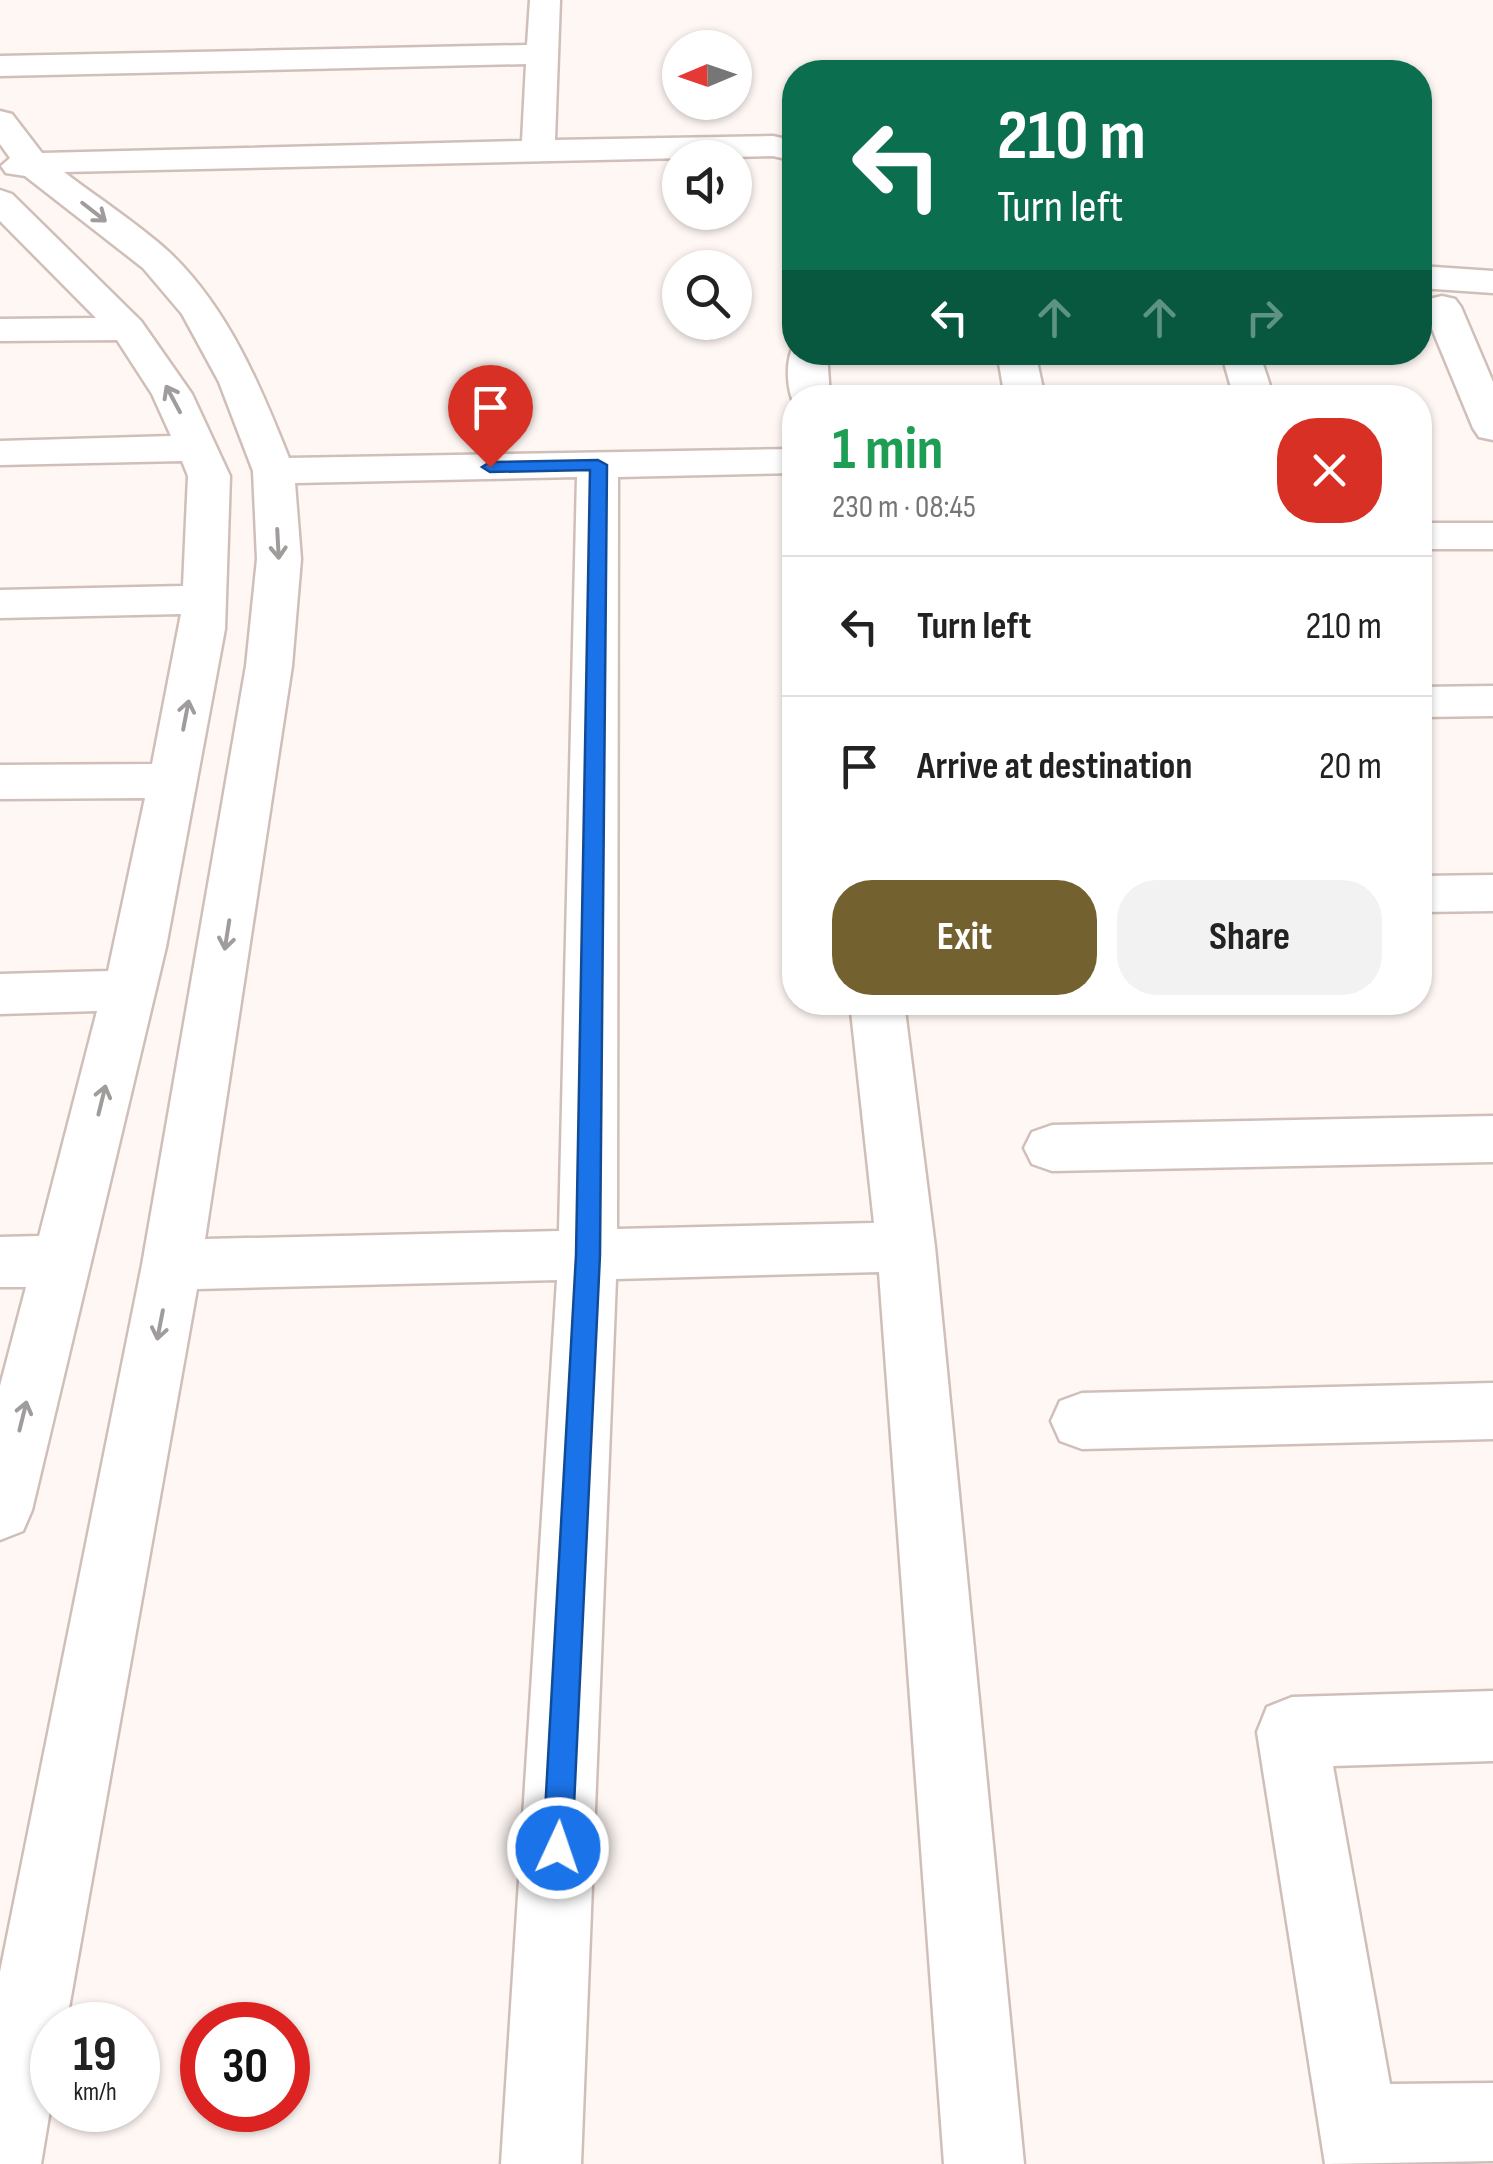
<!DOCTYPE html>
<meta charset="utf-8">
<style>
:root{--surface:#fff;--page:#f2f2f2;--text:#222;--muted:#767676;--line:#e0e0e0;--accent:#73612f}
body{margin:0;font-family:"Sofia Sans Condensed",sans-serif;background:var(--page);color:var(--text);height:100vh;display:flex;flex-direction:column;font-size:38px;white-space:nowrap}
*{box-sizing:border-box;margin:0}
p{font-size:32px;color:var(--muted)}
.icon{flex:none;width:55px;height:55px;fill:none;stroke:currentColor;stroke-width:2;stroke-linecap:round;stroke-linejoin:round}
.map{position:relative;flex:1;overflow:hidden}
.sheet{position:absolute;left:782px;top:385px;width:650px;height:630px;display:flex;flex-direction:column;background:var(--surface);border-radius:40px;box-shadow:0 2px 8px #0004}
.sheet>*{flex:none}
.top-card{position:absolute;left:782px;top:60px;width:650px;height:305px;border-radius:40px;box-shadow:0 2px 8px #0004;background:#0b6e4f;color:#fff;overflow:hidden}
.needle{width:65px;rotate:268deg}
.fabs{position:absolute;left:662px;top:30px;display:grid;gap:20px}
.fabs a{display:grid;place-items:center;width:90px;height:90px;border-radius:50%;background:var(--surface);box-shadow:0 2px 8px #0004;font-size:50px}
.speed{position:absolute;left:30px;top:2002px;display:flex;gap:20px;font-size:50px;font-weight:700;text-align:center}
.speed>*{display:grid;place-content:center;width:130px;height:130px;border-radius:50%;background:var(--surface);box-shadow:0 2px 8px #0004;line-height:1}
.speed small{font-size:25px;font-weight:400}
.speed .limit{border:15px solid #d22;background:#fff;color:#111}
.pin{position:absolute;display:grid;place-items:center;width:85px;height:85px;color:#fff;margin:-102px -42px;border-radius:50% 50% 50% 0;rotate:-45deg;box-shadow:0 0 10px #0007}
.pin .icon{rotate:45deg}
.me{position:absolute;width:110px;margin:-55px;rotate:3deg;stroke-linejoin:round;filter:drop-shadow(0 0 8px #0008)}
.turn{display:flex;align-items:center;gap:35px;height:210px;padding:0 50px;font-size:45px}
.turn .icon{width:130px;height:130px;stroke-width:2.5}
.turn b{display:block;font-size:70px;line-height:85px}
.lanes{display:flex;align-items:center;height:95px;padding:0 50px;background:#0003;justify-content:center;gap:50px;direction:ltr}
.lanes .off{opacity:.35}
.round{display:grid;place-items:center;flex:none;width:105px;height:105px;border-radius:40px;background:var(--page)}
.summary{display:flex;align-items:center;justify-content:space-between;height:170px;padding:0 50px}
h1{font-size:60px;font-weight:700;line-height:75px;color:#1e9e55}
.cta{display:flex;gap:20px;margin-top:auto;padding:20px 50px}
.cta a{flex:1;height:115px;border-radius:40px;background:var(--accent);color:#fff;font-size:40px;font-weight:700;line-height:115px;text-align:center}
.cta a+a{background:var(--page);color:var(--text)}
ul{padding:0;list-style:none}
li{display:flex;align-items:center;gap:30px;height:140px;padding:0 50px;border-top:2px solid var(--line)}
li div{flex:1}
li b{display:block;font-size:38px}
li em{font-style:normal}
.map>svg:first-child{display:block}
</style>
<div class="map">
<svg width="1493" height="2164" viewBox="0 0 1493 2164">
<rect width="100%" height="100%" fill="#fef7f4"/>
<g fill="none" stroke-linecap="round" stroke-linejoin="round">
<g stroke="#d0bfb8" stroke-width="5">
<g id="street">
<path d="M530,0h30l-5,140 218,-4 22,5v20l-22,-5 -709,16c34,26 73,51 105,80 59,56 91,133 120,206l506,-9v24l-177,4 -1,752 257,-6 -24,-221h54l31,245 89,917h-80l-65,-892 -263,7 -35,885h-80l56,-884 -360,9 -131,736h-14v73l-11,66h-41v-192l142,-707 104,-599 11,-107 -4,-88 -34,-89 -37,-68 -39,-46 -118,-92 -19,-3 -5,-7 9,-8 -10,-14v-33l12,3 30,39 480,-12 4,-77 -526,12v-20l527,-11zM577,477l-18,754 -354,8 87,-573 9,-107 -6,-76z"/>
<polygon points="0,190 12,194 141,321 192,394 230,476 225,629 166,947 32,1510 23,1531 0,1540 0,1386 26,1287 0,1287 0,1237 39,1236 97,1011 0,1014 0,974 108,971 145,798 0,799 0,765 152,764 181,614 0,618 0,590 183,586 188,476 182,461 0,465 0,441 171,436 152,394 117,340 0,341 0,319 96,318 0,221"/>
<polygon points="1420,266 1493,271 1493,293 1420,288"/>
<polygon points="1442,296 1455,299 1461,307 1493,382 1493,440 1479,437 1473,428 1423,307 1429,299"/>
<path d="M795,344v8h32l3,46h-35v7c-9,-15 -10,-48 0,-61z"/>
<polygon points="997,352 1035,352 1045,398 1005,398"/>
<polygon points="1221,352 1259,352 1274,398 1234,398"/>
<rect x="1420" y="523" width="73" height="26"/>
<polygon points="1493,686 1493,716 1420,717 1420,687"/>
<polygon points="1493,875 1493,911 1420,912 1420,876"/>
<polygon points="1493,1116 1493,1162 1052,1171 1032,1164 1024,1148 1032,1132 1052,1125"/>
<polygon points="1493,1383 1493,1439 1082,1449 1060,1441 1051,1421 1060,1401 1082,1393"/>
<polygon points="1493,1691 1493,1761 1333,1766 1390,2084 1493,2083 1493,2161 1325,2164 1257,1732 1267,1707 1292,1697"/>
</g>
</g>
<use href="#street" fill="#fff" fill-rule="evenodd"/>
</g>
<defs><path id="oneway-shaft" d="M-6 0H5M1.5-3L5.5 0L1.5 3" fill="none" stroke-width="1.6" stroke-linecap="round" stroke-linejoin="round" transform="scale(2.5)"/></defs>
<g stroke="#9f9c9b">
<use href="#oneway-shaft" transform="translate(94 212) rotate(38)"/>
<use href="#oneway-shaft" transform="translate(173 399) rotate(-118)"/>
<use href="#oneway-shaft" transform="translate(278 544) rotate(87)"/>
<use href="#oneway-shaft" transform="translate(186 715) rotate(-79)"/>
<use href="#oneway-shaft" transform="translate(227 935) rotate(99)"/>
<use href="#oneway-shaft" transform="translate(102 1100) rotate(-76)"/>
<use href="#oneway-shaft" transform="translate(160 1325) rotate(101)"/>
<use href="#oneway-shaft" transform="translate(23 1416) rotate(-76)"/>
</g>
<polygon fill="#1a73e8" stroke="#114b97" stroke-width="2.5" points="598,460 607,465 600,1255 572,1848 568,1858 558,1863 547,1858 543,1848 576,1255 590,470 490,472 482,467 490,462"/>
</svg>
<div class="fabs">
<a><svg class="needle" viewBox="-14 -14 28 28"><path d="M0-13l5 13h-10z" fill="#e53935"/><path d="M0 13l5-13h-10z" fill="#767676"/></svg></a>
<a><svg class="icon" aria-label="sound" viewBox="0 0 24 24"><path d="M4 9h4l5-4v14l-5-4H4zM17 9q2 3 0 6"/></svg></a>
<a><svg class="icon" aria-label="search" viewBox="0 0 24 24"><circle cx="10" cy="10" r="6"/><path d="M15 15l6 6"/></svg></a>
</div>
<div class="speed"><div>19<small>km/h</small></div><div class="limit">30</div></div>
<div class="pin" style="left:490px;top:467px;background:#d93025"><svg class="icon" aria-label="arrive" viewBox="0 0 24 24"><path d="M6 21V4h12l-3 4 3 4H6"/></svg></div>
<svg class="me" style="left:558px;top:1848px" viewBox="-20 -20 40 40"><circle r="17" fill="#1a73e8" stroke="#fff" stroke-width="3"/><path d="M0-11L8 9 0 5-8 9z" fill="#fff"/></svg>
<div class="top-card">
<div class="turn"><svg class="icon" aria-label="left" viewBox="0 0 24 24"><path d="M17 20v-9H6M10 6l-5 5 5 5"/></svg><div><b>210 m</b>Turn left</div></div>
<div class="lanes"><svg class="icon" aria-label="left" viewBox="0 0 24 24"><path d="M17 20v-9H6M10 6l-5 5 5 5"/></svg><svg class="icon off" aria-label="ahead" viewBox="0 0 24 24"><path d="M12 20V5M6 11l6-6 6 6"/></svg><svg class="icon off" aria-label="ahead" viewBox="0 0 24 24"><path d="M12 20V5M6 11l6-6 6 6"/></svg><svg class="icon off" aria-label="right" viewBox="0 0 24 24"><path d="M7 20v-9h11M14 6l5 5-5 5"/></svg></div>
</div>
<section class="sheet">
<div class="summary"><div><h1>1 min</h1><p>230 m · 08:45</p></div><a class="round" style="background:#d93025;color:#fff"><svg class="icon" aria-label="close" viewBox="0 0 24 24"><path d="M6 6l12 12M18 6L6 18"/></svg></a></div>
<ul>
<li><svg class="icon" aria-label="left" viewBox="0 0 24 24"><path d="M17 20v-9H6M10 6l-5 5 5 5"/></svg><div><b>Turn left</b></div><em>210 m</em></li>
<li><svg class="icon" aria-label="arrive" viewBox="0 0 24 24"><path d="M6 21V4h12l-3 4 3 4H6"/></svg><div><b>Arrive at destination</b></div><em>20 m</em></li>
</ul>
<div class="cta"><a>Exit</a><a>Share</a></div>
</section>
</div>
